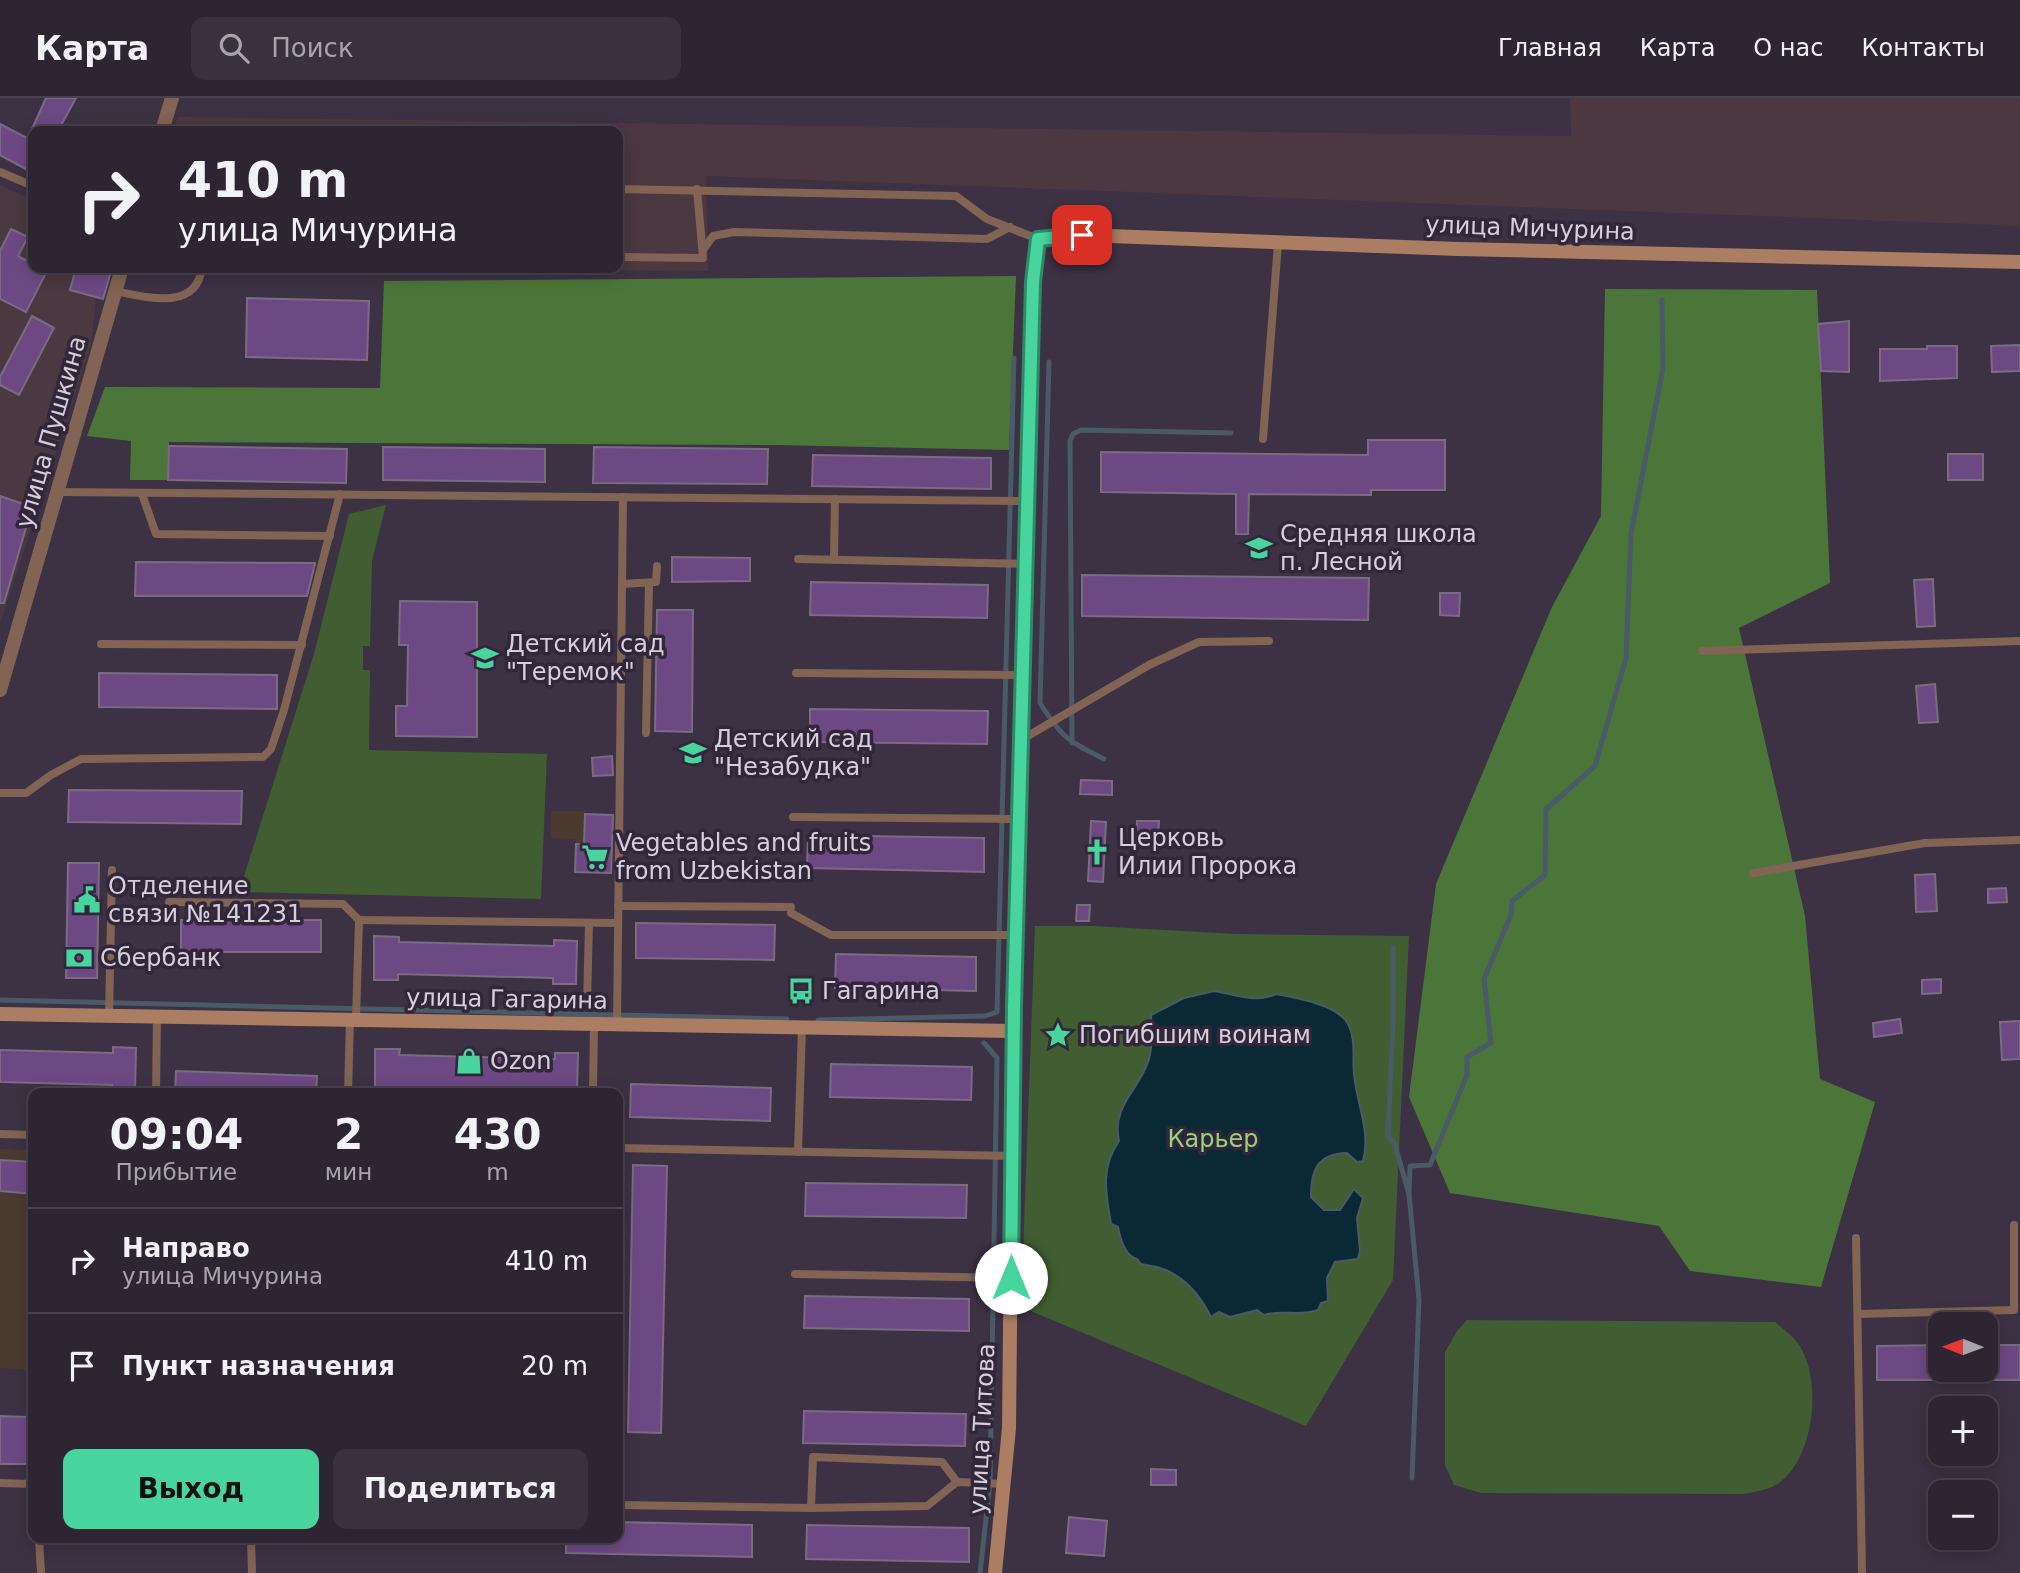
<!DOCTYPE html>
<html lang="ru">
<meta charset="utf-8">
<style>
:root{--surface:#2e2533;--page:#3a313f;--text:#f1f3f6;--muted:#a7a5ac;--line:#49424e;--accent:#47d49d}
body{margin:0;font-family:"DejaVu Sans",sans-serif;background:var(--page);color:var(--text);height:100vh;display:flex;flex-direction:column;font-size:26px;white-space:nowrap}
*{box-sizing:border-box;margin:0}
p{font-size:23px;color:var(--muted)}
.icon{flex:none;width:38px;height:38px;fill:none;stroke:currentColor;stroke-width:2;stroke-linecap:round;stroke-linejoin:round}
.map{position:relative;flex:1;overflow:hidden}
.side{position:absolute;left:28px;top:990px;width:595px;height:455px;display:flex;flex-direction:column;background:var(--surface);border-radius:14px;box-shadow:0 4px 18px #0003,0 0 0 2px var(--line)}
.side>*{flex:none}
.guide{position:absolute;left:28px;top:28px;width:595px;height:147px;border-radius:14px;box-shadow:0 4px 18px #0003,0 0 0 2px var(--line);background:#2e2533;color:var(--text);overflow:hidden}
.needle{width:46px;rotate:271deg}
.tools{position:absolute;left:1928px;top:1214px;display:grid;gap:14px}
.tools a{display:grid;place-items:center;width:70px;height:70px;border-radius:14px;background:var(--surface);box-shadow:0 4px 18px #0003,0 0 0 2px var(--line);font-size:35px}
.pin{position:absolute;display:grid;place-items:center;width:60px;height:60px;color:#fff;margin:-30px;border-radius:14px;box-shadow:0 4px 10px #0006}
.me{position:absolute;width:77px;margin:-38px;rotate:0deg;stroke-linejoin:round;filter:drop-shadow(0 0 5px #0008)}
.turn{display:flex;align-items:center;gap:24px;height:147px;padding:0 35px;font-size:32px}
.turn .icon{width:91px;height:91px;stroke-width:2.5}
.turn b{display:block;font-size:49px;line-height:60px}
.eta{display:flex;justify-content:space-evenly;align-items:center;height:119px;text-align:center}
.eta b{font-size:42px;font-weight:600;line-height:49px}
.primary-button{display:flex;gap:14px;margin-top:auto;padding:14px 35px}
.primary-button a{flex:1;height:80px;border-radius:14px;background:var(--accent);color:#111;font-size:28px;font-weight:600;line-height:80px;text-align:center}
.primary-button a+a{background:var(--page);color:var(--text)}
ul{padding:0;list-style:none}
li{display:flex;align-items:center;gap:21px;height:105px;padding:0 35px;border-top:2px solid var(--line)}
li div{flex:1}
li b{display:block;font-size:26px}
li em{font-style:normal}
header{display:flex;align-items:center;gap:42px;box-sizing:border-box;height:98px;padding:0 35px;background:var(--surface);border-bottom:2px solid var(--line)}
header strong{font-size:33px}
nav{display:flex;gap:38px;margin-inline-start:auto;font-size:24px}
.search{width:490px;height:63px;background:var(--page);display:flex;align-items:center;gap:18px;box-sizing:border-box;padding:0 24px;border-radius:14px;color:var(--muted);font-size:26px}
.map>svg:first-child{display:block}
</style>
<header>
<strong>Карта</strong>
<div class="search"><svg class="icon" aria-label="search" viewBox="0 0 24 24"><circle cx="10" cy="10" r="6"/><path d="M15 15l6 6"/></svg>Поиск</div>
<nav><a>Главная</a><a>Карта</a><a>О нас</a><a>Контакты</a></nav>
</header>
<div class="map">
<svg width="2020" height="1475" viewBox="0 0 2020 1475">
<rect width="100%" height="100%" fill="#3d3144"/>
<g fill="#4b3a30">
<polygon points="551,713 585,713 585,726 594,746 576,746 575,741 551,740"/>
<polygon points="0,1051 33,1052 33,1272 0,1270"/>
</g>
<g fill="#4b3840">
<polygon points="1570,0 2020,0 2020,128 706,78 708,173 238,170 618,170 618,33 175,33 177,19 1571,38"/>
<polygon points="0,87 33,102 33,170 99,170 91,247 0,526"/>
</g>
<g fill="#405e32">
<polygon points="386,407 372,463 370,548 363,548 363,572 370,572 369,652 547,656 541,801 239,794 314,556 349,416"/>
<polygon points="1035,828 1094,828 1235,836 1409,838 1393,1182 1306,1328 1021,1209"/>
<path d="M1467,1222l308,2c9,8 22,17 27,28 20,37 11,112 -26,135 -9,5 -22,7 -32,9l-263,-1 -27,-8 -9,-20v-113l12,-21z"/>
</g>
<g fill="#4c7639">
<polygon points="1016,178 1009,352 776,347 169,344 168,382 130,382 131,343 87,338 105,289 380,290 384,183"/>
<polygon points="1605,191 1817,192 1830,485 1739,530 1805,818 1820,981 1875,1004 1821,1189 1690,1173 1659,1128 1450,1095 1409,999 1436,786 1552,509 1601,418"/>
</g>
<path fill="#0b2934" stroke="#485b66" stroke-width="2" d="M1214,893c20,3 43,13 62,3 20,4 58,10 70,27 11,16 6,37 8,54 3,29 17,57 9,86l-6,1 -10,-9c-30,1 -36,17 -36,44l13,13h16l14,-21 9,9 -6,20 3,33 -2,8 -23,3 -8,16 1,23 -7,2 -3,7c-20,7 -36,-1 -54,5l-7,-5 -27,7 -11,-5 -8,5c-10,-20 -26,-40 -48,-48 -6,-3 -15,-3 -22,-5l-4,-5c-12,-3 -17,-21 -19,-32l-7,-3c-5,-30 -11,-56 8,-83 -8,-36 21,-51 30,-82 4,-14 3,-30 2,-44l33,-17z"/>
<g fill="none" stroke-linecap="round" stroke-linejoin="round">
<g stroke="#485b66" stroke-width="5">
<path d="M1049,264l-9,341c22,35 28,38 64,56"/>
<polyline points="1072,645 1070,343 1073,336 1081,332 1231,335"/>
<polyline points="1393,849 1393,926 1388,1037 1395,1047 1409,1096 1419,1202 1412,1380"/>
<polyline points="0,902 787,921"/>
<polyline points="818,922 985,918 997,914 1014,260"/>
<polyline points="1409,1096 1410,1068 1430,1067 1467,977 1467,959 1491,945 1484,881 1511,817 1512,803 1545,777 1546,711 1595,668 1626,560 1631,436 1663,270 1662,202"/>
<polyline points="980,1475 990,1385 997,960 984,945"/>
</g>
</g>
<g fill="#6d4984" stroke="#796c82" stroke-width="2">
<polygon points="46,0 76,0 58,33 31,33"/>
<polygon points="0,26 33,43 33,75 0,57"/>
<polygon points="11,131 28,139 18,158 33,166 33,170 41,170 47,173 26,214 0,201 0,153"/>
<polygon points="76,170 112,170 103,201 70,192"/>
<polygon points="247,200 369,203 367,262 246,259"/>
<polygon points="32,218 54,230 19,297 0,287 0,279"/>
<polygon points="1849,223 1849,274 1821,273 1818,226"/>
<polygon points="2020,247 2020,273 1992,274 1991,248"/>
<polygon points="1927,248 1957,248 1957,280 1880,283 1880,251 1927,251"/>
<polygon points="1368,342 1445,342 1445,392 1371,392 1371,397 1249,396 1248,436 1236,436 1236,396 1101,394 1101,354 1368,357"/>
<polygon points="169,348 347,351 346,385 168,382"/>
<polygon points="383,349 545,351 545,384 383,382"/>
<polygon points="594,349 768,351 767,386 593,385"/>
<rect x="1948" y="356" width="35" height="26"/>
<polygon points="813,357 991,360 991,391 812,388"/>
<polygon points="0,398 32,409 4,505 0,505"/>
<polygon points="672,459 750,460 750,483 672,484"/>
<polygon points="136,464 315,465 315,466 307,498 135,498"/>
<polygon points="1082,477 1369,480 1368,522 1082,518"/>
<polygon points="1933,481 1935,528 1917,529 1914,482"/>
<polygon points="811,484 988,487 987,520 810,517"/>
<polygon points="1440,495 1460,495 1459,518 1440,517"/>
<polygon points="400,503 477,504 477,639 396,638 396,608 407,608 408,547 399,547"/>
<polygon points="657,512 693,512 692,634 655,633"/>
<polygon points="99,575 277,577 277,611 99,609"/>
<polygon points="1935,586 1938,624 1919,625 1916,588"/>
<polygon points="810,611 988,613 987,646 810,644"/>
<polygon points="612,658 613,677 593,678 592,660"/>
<polygon points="1081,682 1112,683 1112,697 1080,696"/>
<polygon points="69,692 242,693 241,726 68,724"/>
<polygon points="585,716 613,717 611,775 575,774 576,746 584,746"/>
<polygon points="1091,723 1106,724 1103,784 1088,783"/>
<polygon points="1137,723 1159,723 1158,745 1136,745"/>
<polygon points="808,737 984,740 984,774 807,770"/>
<polygon points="68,765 99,765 97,880 66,880"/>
<polygon points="1935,776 1937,813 1916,814 1915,777"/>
<polygon points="2006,790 2007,804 1988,805 1988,791"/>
<polygon points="1077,807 1090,807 1089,823 1076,823"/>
<rect x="181" y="822" width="140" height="32"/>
<polygon points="636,825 775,827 774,862 636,860"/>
<polygon points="374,838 399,839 399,844 554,848 554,842 577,843 576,886 553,886 553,880 398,876 398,882 374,882"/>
<polygon points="836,856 976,859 976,893 835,890"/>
<polygon points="1941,881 1941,895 1922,896 1922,882"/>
<polygon points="1900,921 1902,935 1874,939 1873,925"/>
<polygon points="2020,923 2020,961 2002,962 2000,924"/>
<polygon points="113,949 136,950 135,993 112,993 112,987 0,984 0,952 113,955"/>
<polygon points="375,951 400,951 399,957 555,961 555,955 578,955 577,996 554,996 554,992 399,989 399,995 375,994"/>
<polygon points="831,966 972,969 971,1002 830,999"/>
<polygon points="176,973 317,978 316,996 175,996"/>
<polygon points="631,986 771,990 770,1023 630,1019"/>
<polygon points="0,1062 33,1064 33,1096 0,1093"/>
<polygon points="633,1067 667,1068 661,1335 628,1334"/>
<polygon points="806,1085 967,1087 966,1120 805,1118"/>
<polygon points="805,1198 969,1201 969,1233 804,1230"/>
<polygon points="1941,1247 1941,1282 1877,1282 1877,1248"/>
<rect x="1986" y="1247" width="34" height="35"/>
<polygon points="804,1313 966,1316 965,1348 803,1345"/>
<polygon points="0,1318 28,1319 28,1366 0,1366"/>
<polygon points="1151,1371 1176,1372 1176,1387 1151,1387"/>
<polygon points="1069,1419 1107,1423 1104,1458 1066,1455"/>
<polygon points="618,1424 752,1427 752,1459 566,1455 566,1440 618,1440"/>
<polygon points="807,1427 969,1430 969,1464 806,1461"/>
</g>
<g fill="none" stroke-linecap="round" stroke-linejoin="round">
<g stroke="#816453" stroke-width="8">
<polyline points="0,74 33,88"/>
<polyline points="618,91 956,98 987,121 1038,141"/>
<polyline points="703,152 713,138 734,134 987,141 1010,129"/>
<polyline points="618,159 703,160 697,91"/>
<path d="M115,193c31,6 81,21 87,-23"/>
<polyline points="1263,341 1278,145"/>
<polyline points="58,394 1027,403"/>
<polyline points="142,396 156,436 330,438"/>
<polyline points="798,461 1025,466"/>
<polyline points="834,462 835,401"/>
<polyline points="622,486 656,484 657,468"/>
<polyline points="101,546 302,547"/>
<polyline points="1702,553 2020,543"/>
<polyline points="796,575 1022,577"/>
<polyline points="646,635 649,485"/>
<polyline points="1021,642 1149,567 1199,544 1269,543"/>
<polyline points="0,695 26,695 51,677 81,661 263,659 271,651 284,612 340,396"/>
<polyline points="793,719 1018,721"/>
<polyline points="1753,775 1925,745 2020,742"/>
<polyline points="169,804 343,806 359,822 356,921"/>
<polyline points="618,808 791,809"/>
<polyline points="791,815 831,837 1016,837"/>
<polyline points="359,822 617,825"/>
<polyline points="587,907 589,825"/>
<polyline points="109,917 112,772"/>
<polyline points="617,926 623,399"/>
<polyline points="156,996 157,917"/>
<polyline points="348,996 350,921"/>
<polyline points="593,996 594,925"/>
<polyline points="0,1036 33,1037"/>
<polyline points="618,1050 1012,1058"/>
<polyline points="798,1054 802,929"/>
<polyline points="1856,1140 1862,1475"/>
<polyline points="795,1176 1011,1180"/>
<polyline points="1858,1216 2014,1212 2014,1127"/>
<polyline points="0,1385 33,1386"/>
<polyline points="618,1407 811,1410 927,1408 957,1384 1004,1386"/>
<polyline points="811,1410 813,1359 942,1364 957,1384"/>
<polyline points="39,1440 41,1475"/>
<polyline points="251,1440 252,1475"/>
</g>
<g stroke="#816453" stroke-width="14">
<polyline points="162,33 172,0"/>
<polyline points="0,592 122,170"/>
</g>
<g stroke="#ab7d62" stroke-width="14">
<polyline points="0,916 1013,933"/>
<polyline points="995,1475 1009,1330 1013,933 1033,184 1038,141 1082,137 1458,151 2020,164"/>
</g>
</g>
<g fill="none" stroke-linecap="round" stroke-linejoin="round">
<g stroke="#2e8a66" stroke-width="18">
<polyline id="route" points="1011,1180 1014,909 1033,184 1038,141 1082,137"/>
</g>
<use href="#route" stroke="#47d49d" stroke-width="12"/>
</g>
<defs>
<g id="school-bare" transform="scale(2.1)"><path d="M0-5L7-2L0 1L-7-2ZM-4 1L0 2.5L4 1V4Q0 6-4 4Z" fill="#47d49d" stroke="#32273a" stroke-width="2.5" paint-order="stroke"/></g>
<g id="church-bare" transform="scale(2.1)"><path d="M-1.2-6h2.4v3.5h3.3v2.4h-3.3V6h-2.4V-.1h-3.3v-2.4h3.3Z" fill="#47d49d" stroke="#32273a" stroke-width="2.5" paint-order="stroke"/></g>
<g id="supermarket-bare" transform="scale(2.1)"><path d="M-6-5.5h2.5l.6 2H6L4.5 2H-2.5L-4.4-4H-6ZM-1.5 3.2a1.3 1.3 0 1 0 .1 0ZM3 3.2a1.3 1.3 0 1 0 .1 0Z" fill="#47d49d" stroke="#32273a" stroke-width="2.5" paint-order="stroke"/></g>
<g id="civic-bare" transform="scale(2.1)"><path d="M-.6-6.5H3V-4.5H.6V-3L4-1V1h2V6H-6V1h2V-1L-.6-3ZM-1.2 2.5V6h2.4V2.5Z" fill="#47d49d" stroke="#32273a" stroke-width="2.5" paint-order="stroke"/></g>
<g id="bank-bare" transform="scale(2.1)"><path d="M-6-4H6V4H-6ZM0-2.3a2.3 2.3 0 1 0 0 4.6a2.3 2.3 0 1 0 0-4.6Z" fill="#47d49d" stroke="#32273a" stroke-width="2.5" paint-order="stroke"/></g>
<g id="bus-bare" transform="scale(2.1)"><path d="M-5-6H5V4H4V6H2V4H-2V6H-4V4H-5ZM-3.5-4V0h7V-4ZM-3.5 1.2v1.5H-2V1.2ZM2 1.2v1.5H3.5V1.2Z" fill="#47d49d" stroke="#32273a" stroke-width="2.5" paint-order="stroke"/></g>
<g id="sight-bare" transform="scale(2.1)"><path d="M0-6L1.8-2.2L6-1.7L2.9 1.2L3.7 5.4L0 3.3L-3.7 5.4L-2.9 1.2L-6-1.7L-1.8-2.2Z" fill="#47d49d" stroke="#32273a" stroke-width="2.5" paint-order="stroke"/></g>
<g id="shop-bare" transform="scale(2.1)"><path d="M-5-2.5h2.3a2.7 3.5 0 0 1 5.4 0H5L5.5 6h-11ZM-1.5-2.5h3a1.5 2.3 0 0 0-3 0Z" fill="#47d49d" stroke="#32273a" stroke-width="2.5" paint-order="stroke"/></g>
</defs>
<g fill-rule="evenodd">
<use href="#school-bare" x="1259" y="450"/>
<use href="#school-bare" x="485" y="560"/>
<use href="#school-bare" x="693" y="655"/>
<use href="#church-bare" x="1097" y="754"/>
<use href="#supermarket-bare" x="595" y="759"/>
<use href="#civic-bare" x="87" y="802"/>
<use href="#bank-bare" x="79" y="860"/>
<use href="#bus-bare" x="801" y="893"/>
<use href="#sight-bare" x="1058" y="937"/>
<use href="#shop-bare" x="469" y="963"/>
</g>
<g text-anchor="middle" stroke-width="7" stroke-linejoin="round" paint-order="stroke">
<g font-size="24" fill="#d6cfdb" stroke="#32273a">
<text transform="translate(1530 130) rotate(2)" y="8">улица Мичурина</text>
<text transform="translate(51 334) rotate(-74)" y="8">улица Пушкина</text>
<text transform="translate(507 901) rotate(1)" y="8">улица Гагарина</text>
<text transform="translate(982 1331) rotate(-87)" y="8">улица Титова</text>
</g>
<g font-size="24" fill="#d6cfdb" stroke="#32273a" text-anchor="start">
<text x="1280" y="444">Средняя школа<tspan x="1280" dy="28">п. Лесной</tspan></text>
<text x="506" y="554">Детский сад<tspan x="506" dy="28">"Теремок"</tspan></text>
<text x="714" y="649">Детский сад<tspan x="714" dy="28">"Незабудка"</tspan></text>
<text x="1118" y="748">Церковь<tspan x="1118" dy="28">Илии Пророка</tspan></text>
<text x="616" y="753">Vegetables and fruits<tspan x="616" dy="28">from Uzbekistan</tspan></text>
<text x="108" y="796">Отделение<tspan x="108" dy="28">связи №141231</tspan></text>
<text x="100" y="868">Сбербанк</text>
<text x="822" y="901">Гагарина</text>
<text x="1079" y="945">Погибшим воинам</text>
<text x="490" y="971">Ozon</text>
</g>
<g font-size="24" fill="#97d37c" stroke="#32273a">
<text x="1213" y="1049">Карьер</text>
</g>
</g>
</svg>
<div class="tools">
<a><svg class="needle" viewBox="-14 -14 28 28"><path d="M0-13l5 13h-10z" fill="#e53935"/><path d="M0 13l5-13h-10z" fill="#a7a5ac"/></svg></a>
<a>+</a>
<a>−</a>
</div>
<div class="pin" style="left:1082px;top:137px;background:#d93025"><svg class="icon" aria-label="arrive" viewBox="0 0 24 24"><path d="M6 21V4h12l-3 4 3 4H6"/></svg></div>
<svg class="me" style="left:1011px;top:1180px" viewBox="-20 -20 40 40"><circle r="19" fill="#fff"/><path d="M0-13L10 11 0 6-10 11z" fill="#47d49d"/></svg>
<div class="guide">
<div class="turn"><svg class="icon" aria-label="right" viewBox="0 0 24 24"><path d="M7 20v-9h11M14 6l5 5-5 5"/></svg><div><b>410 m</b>улица Мичурина</div></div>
</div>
<section class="side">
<div class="eta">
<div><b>09:04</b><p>Прибытие</p></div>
<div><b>2</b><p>мин</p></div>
<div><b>430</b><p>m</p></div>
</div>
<ul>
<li><svg class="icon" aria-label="right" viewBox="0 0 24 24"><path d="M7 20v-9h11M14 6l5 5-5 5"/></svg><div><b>Направо</b><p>улица Мичурина</p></div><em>410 m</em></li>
<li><svg class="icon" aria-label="arrive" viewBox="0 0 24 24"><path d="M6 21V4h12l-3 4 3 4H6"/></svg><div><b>Пункт назначения</b></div><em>20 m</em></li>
</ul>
<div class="primary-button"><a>Выход</a><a>Поделиться</a></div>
</section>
</div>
